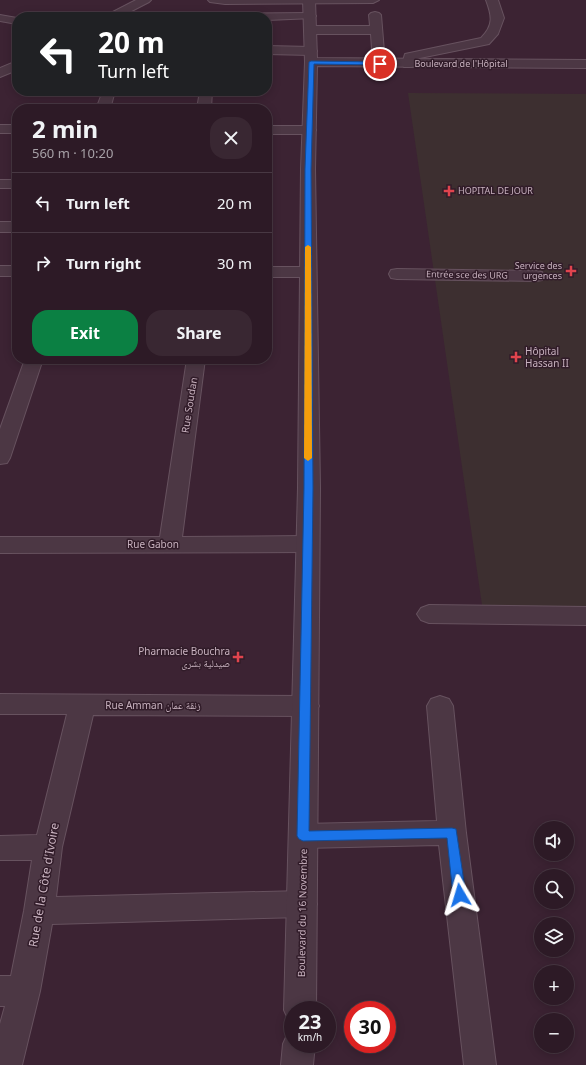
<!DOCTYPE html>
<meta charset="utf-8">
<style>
:root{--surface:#2d1a26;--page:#392732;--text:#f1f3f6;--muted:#a7a1a7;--line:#483843;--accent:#0b8043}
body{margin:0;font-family:"Noto Sans","Noto Naskh Arabic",sans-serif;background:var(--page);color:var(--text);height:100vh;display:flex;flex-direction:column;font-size:15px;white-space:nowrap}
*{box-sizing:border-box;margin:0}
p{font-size:13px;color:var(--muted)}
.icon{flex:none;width:22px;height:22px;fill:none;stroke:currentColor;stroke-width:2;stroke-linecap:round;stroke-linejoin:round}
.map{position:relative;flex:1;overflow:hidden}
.panel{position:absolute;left:12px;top:104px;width:260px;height:260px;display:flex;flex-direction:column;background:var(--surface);border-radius:16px;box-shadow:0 2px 10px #0003,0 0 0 1px var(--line)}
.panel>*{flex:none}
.guide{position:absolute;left:12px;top:12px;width:260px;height:84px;border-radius:16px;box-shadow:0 2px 10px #0003,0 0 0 1px var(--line);background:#202124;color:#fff;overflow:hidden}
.fabs{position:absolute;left:534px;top:821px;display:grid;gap:8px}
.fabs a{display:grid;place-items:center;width:40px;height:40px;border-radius:50%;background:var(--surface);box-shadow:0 2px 10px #0003,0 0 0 1px var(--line);font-size:20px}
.speed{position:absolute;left:284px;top:1001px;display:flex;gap:8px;font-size:20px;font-weight:700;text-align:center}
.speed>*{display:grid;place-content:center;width:52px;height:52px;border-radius:50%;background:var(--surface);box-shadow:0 2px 10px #0003,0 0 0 1px var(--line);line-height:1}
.speed small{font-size:10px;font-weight:400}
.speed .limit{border:6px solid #d22;background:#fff;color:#111}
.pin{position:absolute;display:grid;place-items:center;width:34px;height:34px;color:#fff;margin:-17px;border:2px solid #fff;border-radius:50%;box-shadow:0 1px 4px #0007}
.me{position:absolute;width:44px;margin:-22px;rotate:353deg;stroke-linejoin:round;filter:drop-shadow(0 0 3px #0008)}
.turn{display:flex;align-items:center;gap:14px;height:84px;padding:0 20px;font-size:18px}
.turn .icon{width:52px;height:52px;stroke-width:2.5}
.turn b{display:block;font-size:28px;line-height:34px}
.round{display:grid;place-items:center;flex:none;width:42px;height:42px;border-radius:16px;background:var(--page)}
.headline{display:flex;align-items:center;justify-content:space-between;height:68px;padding:0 20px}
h1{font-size:24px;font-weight:700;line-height:30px}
.action{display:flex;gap:8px;margin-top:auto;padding:8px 20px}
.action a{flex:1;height:46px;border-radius:16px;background:var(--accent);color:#fff;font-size:16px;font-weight:700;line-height:46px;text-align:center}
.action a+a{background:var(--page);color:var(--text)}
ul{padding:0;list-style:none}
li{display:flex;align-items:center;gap:12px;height:60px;padding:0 20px;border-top:1px solid var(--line)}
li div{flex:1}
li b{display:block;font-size:15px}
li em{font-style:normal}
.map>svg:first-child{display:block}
</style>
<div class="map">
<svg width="586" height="1065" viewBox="0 0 586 1065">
<rect width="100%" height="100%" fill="#3c2333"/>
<polygon fill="#3d2f30" points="408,93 586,94 586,621 484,619"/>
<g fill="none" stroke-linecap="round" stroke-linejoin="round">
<g stroke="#67525f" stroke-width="2">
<g id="minor">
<polygon points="208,0 379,0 373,3 225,4 210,2"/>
<path d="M486,0h12l6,18 -6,16 -9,10 -74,15 -3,8h-8l-2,-3 3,-10 76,-16c13,-13 11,-22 5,-38z"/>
<polygon points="375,12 379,13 381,15 385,64 383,67 375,67 373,64 371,34 311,34 307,32 305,30 307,28 311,26 370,26 369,15 371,13"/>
<polygon points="310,13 314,14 316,16 314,18 267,20 267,17 182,17 184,15 188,14"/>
<polygon points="267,46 311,47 315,48 317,51 315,54 311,55 267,54"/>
<polygon points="103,91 115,91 110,109 96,109"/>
<polygon points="200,91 212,91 211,109 197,109"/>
<rect x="0" y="125" width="17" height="8"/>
<polygon points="267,126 309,126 314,127 316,130 314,133 309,134 267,134"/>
<rect x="0" y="180" width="17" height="8"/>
<rect x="0" y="222" width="17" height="10"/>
<rect x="0" y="266" width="17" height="10"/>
<polygon points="267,267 308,267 314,268 316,272 314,276 308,277 267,277"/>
<polygon points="397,269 536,271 542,272 544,276 542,280 536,281 397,279 391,278 389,274 391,270"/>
<polygon points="25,359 43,359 10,458 7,463 0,464 0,429"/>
<polygon points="187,359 205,359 182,537 307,536 315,539 318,544 315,549 307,552 0,553 0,537 160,537"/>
<polygon points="429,605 586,607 586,625 429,623 421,620 417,614 421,608"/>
<polygon points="0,694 306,696 315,699 319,706 315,713 306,716 93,715 62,847 56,897 302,891 312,895 317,904 312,913 302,917 52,924 40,991 22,1065 0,1065 0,1024 5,1006 0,1006 0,976 11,976 24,911 32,860 0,860 0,836 37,835 67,714 0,714"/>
<polygon points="440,696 449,699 453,706 466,833 496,1065 464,1065 439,845 303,848 293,845 289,836 293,827 303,824 437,821 427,706 431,699"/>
</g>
</g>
<g stroke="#67525f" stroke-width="2">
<g id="tertiary">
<polygon points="136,0 151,0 149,2 120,17 105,17 107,15"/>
<polygon points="303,0 315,0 317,58 586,60 586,68 317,66 315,169 320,488 316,1010 293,1010 293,1023 289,1021 284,1010 298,488 301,169 305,62"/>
<polygon points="0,15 17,18 17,24 0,21"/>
<polygon points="17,61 17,70 0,77 0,68"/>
<polygon points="293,1030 293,1044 315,1044 313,1065 281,1065 283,1044 288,1033"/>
</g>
</g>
<use href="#minor" fill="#4c3744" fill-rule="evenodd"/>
<use href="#tertiary" fill="#4c3744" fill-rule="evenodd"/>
</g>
<polygon fill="#1a73e8" stroke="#114b97" points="311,61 380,62 382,64 380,65 314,64 311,169 313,488 309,831 452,828 456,829 466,895 464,899 460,900 455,899 453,895 447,838 303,841 299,839 297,836 304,488 305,169 309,62"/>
<polygon fill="#f59e0b" points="308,245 311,247 312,458 308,461 304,458 305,247"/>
<g fill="#e0444e" stroke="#311c29" stroke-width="1.5">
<path d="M447 185h4v4h4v4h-4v4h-4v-4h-4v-4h4z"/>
<path d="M569 265h4v4h4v4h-4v4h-4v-4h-4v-4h4z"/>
<path d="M514 351h4v4h4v4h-4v4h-4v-4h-4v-4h4z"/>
<path d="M236 651h4v4h4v4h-4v4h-4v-4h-4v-4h4z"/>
</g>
<g text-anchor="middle" stroke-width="3" stroke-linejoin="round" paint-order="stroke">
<g font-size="9" fill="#c8b2bf" stroke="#311c29">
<text x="461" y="67">Boulevard de l'Hôpital</text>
<text transform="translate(467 275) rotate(1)" y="3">Entrée sce des URG</text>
</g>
<g font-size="9" fill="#c8b2bf" stroke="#311c29" text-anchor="start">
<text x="458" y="194">HOPITAL DE JOUR</text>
<text x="562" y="269" text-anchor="end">Service des<tspan x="562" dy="10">urgences</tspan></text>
</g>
<g font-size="10" fill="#c8b2bf" stroke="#311c29" text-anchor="start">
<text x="525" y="355">Hôpital<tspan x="525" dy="12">Hassan II</tspan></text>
<text x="230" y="655" text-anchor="end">Pharmacie Bouchra<tspan x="230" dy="12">صيدلية بشرى</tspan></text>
</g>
<g font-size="10" fill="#c8b2bf" stroke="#311c29">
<text transform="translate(189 405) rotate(-81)" y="4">Rue Soudan</text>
<text x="153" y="548">Rue Gabon</text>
<text x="153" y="709">Rue Amman زنقة عمان</text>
<text transform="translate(302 913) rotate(-89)" y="4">Boulevard du 16 Novembre</text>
</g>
<g font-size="12" fill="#c8b2bf" stroke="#311c29">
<text transform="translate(44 885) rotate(-80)" y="4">Rue de la Côte d'Ivoire</text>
</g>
</g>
</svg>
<div class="fabs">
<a><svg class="icon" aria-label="sound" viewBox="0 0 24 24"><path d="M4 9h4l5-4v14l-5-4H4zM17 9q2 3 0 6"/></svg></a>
<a><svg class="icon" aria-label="search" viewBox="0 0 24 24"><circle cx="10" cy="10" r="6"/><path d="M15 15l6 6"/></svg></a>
<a><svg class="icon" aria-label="layers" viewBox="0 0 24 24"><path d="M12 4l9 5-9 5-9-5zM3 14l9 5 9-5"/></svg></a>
<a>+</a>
<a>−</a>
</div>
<div class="speed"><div>23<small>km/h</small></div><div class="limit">30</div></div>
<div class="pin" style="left:380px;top:64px;background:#d93025"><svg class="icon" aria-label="arrive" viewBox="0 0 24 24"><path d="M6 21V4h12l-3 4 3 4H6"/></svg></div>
<svg class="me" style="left:460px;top:895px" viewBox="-20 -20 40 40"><path d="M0-17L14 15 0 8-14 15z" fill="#1a73e8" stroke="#fff" stroke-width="4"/></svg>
<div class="guide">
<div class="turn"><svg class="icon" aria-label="left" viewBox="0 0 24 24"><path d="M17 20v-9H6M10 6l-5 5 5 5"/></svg><div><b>20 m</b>Turn left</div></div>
</div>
<section class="panel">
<div class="headline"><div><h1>2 min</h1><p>560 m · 10:20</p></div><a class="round"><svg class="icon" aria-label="close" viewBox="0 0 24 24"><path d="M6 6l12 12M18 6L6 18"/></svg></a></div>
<ul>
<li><svg class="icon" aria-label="left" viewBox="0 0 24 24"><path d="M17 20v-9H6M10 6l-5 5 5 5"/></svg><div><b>Turn left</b></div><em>20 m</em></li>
<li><svg class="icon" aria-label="right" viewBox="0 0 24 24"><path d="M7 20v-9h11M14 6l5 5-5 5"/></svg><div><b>Turn right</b></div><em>30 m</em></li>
</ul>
<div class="action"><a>Exit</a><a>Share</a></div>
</section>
</div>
